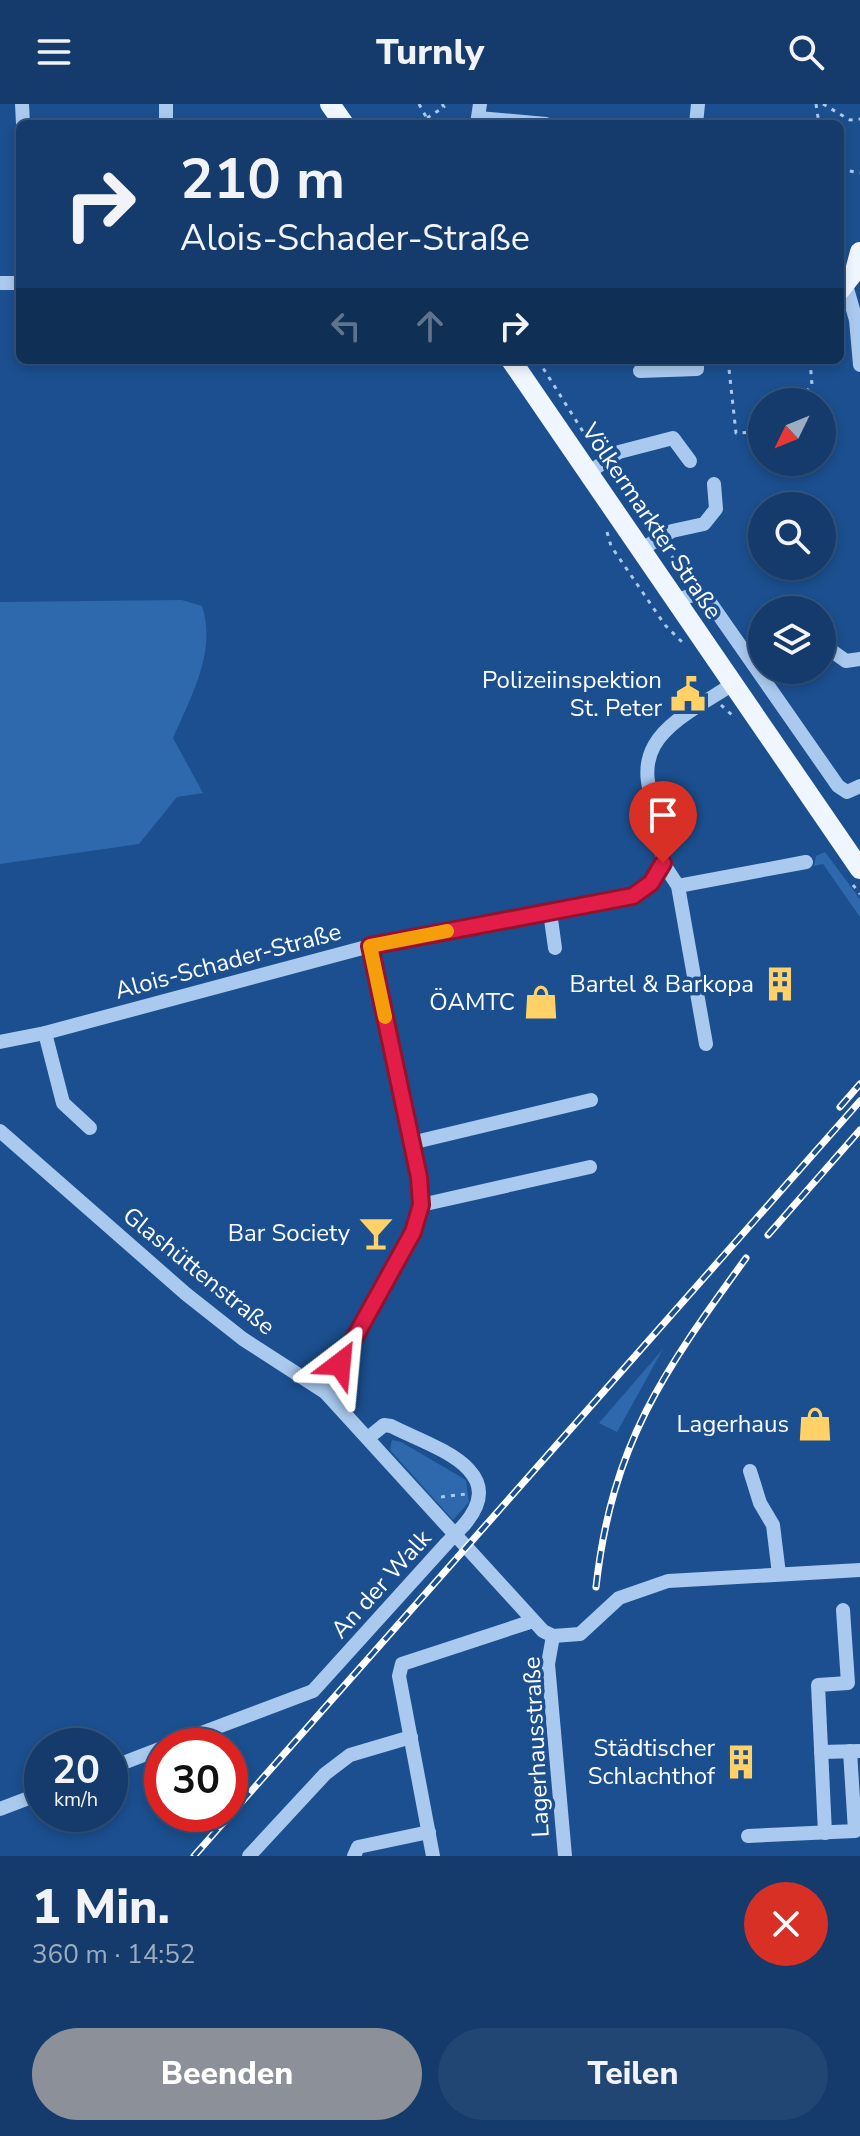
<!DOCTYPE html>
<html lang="de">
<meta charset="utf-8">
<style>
:root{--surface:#143b6b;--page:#214673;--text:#f1f3f6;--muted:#9dadc1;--line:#33557e;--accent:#8c9099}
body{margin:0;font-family:"Nunito Sans",sans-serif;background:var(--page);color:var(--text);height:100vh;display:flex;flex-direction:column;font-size:30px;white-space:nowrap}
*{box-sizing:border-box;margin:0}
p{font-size:26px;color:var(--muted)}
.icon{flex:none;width:44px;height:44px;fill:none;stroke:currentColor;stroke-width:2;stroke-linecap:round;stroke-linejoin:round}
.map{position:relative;height:1752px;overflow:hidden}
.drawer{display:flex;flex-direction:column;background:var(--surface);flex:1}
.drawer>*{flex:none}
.top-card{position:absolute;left:16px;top:16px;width:828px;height:244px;border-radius:12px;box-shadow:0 4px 12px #0003,0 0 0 2px var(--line);background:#143b6b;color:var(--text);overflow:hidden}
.needle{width:52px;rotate:227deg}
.buttons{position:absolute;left:748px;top:284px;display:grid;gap:16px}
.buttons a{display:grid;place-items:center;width:88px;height:88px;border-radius:50%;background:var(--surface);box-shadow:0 4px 12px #0003,0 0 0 2px var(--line);font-size:40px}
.speed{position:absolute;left:24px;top:1624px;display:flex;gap:16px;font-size:40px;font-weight:700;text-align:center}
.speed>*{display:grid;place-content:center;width:104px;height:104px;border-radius:50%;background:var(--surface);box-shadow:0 4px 12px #0003,0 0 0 2px var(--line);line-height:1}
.speed small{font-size:20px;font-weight:400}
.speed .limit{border:12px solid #d22;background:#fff;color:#111}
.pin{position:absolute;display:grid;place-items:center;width:68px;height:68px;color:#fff;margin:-82px -34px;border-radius:50% 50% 50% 0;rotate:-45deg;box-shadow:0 0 8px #0007}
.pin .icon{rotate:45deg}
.me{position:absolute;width:88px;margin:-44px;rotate:29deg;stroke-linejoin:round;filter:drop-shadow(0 0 6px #0008)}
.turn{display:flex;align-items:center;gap:28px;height:168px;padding:0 32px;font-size:36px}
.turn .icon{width:104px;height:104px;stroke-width:2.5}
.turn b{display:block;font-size:56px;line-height:68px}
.lanes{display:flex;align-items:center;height:76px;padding:0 32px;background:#0003;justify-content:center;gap:40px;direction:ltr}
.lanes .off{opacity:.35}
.round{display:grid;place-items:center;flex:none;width:84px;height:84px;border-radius:42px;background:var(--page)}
.head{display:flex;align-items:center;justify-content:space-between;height:136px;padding:0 32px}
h1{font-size:48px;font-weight:800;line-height:60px}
.primary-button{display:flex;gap:16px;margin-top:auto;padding:16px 32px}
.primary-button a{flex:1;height:92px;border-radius:48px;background:var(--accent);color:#fff;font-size:32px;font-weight:800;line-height:92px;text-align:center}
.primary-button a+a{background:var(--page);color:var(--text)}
header{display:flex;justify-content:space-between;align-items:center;height:104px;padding:0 32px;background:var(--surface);font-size:36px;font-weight:800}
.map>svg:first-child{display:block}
</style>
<header><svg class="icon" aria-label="menu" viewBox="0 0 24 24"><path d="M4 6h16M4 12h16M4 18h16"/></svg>Turnly<svg class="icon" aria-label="search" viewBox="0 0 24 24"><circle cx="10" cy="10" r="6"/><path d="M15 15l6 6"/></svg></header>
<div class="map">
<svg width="860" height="1752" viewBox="0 0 860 1752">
<rect width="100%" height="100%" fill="#1b4f8f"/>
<g fill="#2e69ad">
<path d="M182,496l20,6c15,45 -11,91 -29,132l30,55 -26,4 -38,47 -139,20v-262z"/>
<polygon points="825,748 860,795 860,813 823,760 814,762 816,752"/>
<polygon points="663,1245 617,1328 599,1319"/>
<polygon points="392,1336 401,1338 466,1376 469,1398 453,1416 390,1346"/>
</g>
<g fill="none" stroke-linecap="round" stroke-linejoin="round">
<g stroke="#a9c9ee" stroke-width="3" stroke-dasharray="4 6" stroke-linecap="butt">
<polyline points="419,0 430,20"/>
<polyline points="816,0 819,20"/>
<polyline points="823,0 850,16 860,15"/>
<polyline points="427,14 444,3 442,0"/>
<polyline points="840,65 860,69"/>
<polyline points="538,256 587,334"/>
<polyline points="728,256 736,329 762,328"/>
<polyline points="809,298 807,287 812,281 810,256"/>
<polyline points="637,406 652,425"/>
<polyline points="607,428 611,442 665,521 683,539"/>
<polyline points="666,444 689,477"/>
<polyline points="721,601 733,612"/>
<polyline points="853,781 860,790"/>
<polyline points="441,1393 466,1390"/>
</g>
<g stroke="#a9c9ee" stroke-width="14">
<polyline points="22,0 23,20"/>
<polyline points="166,0 166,20"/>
<polyline points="478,14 546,20"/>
<polyline points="477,20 480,0"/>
<polyline points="696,20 698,0"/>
<polyline points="0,179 20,179"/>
<polyline points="846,181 856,216 860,261"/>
<polyline points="640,267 697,265 697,256"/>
<polyline points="588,369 619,348 673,334 690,357"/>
<polyline points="640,446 672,427 704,420 716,405 714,380"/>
<polyline points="674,497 696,490 707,494 838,682 847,688 860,682"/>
<polyline points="822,540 846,557 860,555"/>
<polyline points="663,759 678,782 706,940"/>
<polyline points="678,782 806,758"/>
<polyline points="550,808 555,844"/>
<polyline points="45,929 63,999 90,1024"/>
<path d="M0,938l45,-9 325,-87 263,-50c71,-50 -8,-97 21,-150 14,-26 54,-45 77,-61"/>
<polyline points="0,1027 186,1190 243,1235 325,1288 543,1527 553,1532 580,1530 619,1494 668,1477 860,1466"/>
<polyline points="411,1039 591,996"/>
<polyline points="421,1101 590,1063"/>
<polyline points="325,1288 413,1128 421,1101 419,1073 370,842"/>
<path d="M368,1334l16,-13 7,1c41,21 121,43 73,99"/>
<polyline points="750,1367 760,1399 773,1421 779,1470"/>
<polyline points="553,1532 548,1560 565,1752"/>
<polyline points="167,1642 313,1587 446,1440"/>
<polyline points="821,1648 860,1647"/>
<polyline points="110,1664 162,1644"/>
<polyline points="0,1705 42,1689"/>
<polyline points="825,1729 818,1581 848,1579 843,1506"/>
<polyline points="748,1732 855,1727 850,1647"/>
<polyline points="249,1752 325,1670 350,1651 411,1633"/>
<polyline points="354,1752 358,1743 429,1728"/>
<polyline points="433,1752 399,1572 402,1560 533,1517"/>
</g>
<g stroke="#f0f6ff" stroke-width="20">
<polyline points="330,0 344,20"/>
<polyline points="840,186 855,167 860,148"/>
<polyline points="511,256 860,765"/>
</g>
<g stroke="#fff" stroke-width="7">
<g id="rail">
<polyline points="840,1003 860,980"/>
<polyline points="768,1131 860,1026"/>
<path d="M596,1483c16,-144 68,-216 150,-329"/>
<polyline points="194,1752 860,997"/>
</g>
</g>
<use href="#rail" stroke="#1b4f8f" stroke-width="4" stroke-dasharray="12" stroke-linecap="butt"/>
<polyline stroke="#a9c9ee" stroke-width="14" points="446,1440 464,1421"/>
</g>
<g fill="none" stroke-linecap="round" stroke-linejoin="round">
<g stroke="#92132f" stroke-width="20">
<polyline id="route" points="340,1260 413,1128 421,1101 419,1073 370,842 633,792 651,779 663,759"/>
</g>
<use href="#route" stroke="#e11d48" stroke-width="14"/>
<polyline stroke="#f59e0b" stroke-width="14" points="385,913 370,842 447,827"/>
</g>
<defs>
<g id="civic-bare" transform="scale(2.76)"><path d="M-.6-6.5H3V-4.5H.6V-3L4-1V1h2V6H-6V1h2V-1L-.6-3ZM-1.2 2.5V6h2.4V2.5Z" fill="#ffd166" stroke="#1b4f8f" stroke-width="2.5" paint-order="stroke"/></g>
<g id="building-bare" transform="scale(2.76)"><path d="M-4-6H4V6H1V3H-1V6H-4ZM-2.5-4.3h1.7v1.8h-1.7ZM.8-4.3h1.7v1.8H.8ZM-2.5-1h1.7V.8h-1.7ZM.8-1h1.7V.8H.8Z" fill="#ffd166" stroke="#1b4f8f" stroke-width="2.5" paint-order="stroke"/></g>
<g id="shop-bare" transform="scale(2.76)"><path d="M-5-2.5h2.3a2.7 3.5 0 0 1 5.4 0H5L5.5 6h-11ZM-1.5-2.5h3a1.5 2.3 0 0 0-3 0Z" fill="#ffd166" stroke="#1b4f8f" stroke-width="2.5" paint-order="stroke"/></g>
<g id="bar-bare" transform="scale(2.76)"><path d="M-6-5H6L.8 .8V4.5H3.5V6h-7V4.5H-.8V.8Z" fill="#ffd166" stroke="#1b4f8f" stroke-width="2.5" paint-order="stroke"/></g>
</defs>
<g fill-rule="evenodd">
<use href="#civic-bare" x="688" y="590"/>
<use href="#building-bare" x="780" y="880"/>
<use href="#shop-bare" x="541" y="898"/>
<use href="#bar-bare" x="376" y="1129"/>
<use href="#shop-bare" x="815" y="1320"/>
<use href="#building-bare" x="741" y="1658"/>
</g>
<g text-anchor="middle" stroke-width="7" stroke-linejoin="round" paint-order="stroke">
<g font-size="24" fill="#fff" stroke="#1b4f8f">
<text transform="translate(652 417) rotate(56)" y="8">Völkermarkter Straße</text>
<text transform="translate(228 857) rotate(-15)" y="8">Alois-Schader-Straße</text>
<text transform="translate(199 1167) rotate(39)" y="8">Glashüttenstraße</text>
<text transform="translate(381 1480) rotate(-48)" y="8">An der Walk</text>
<text transform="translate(536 1643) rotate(-93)" y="8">Lagerhausstraße</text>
</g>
<g font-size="24" fill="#fff" stroke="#1b4f8f" text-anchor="end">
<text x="662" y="584">Polizeiinspektion<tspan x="662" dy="28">St. Peter</tspan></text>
<text x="754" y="888">Bartel &amp; Barkopa</text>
<text x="515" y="906">ÖAMTC</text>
<text x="350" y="1137">Bar Society</text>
<text x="789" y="1328">Lagerhaus</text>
<text x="715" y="1652">Städtischer<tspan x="715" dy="28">Schlachthof</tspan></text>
</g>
</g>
</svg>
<div class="buttons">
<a><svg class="needle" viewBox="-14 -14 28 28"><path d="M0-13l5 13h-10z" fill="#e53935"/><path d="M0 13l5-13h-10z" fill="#9dadc1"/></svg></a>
<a><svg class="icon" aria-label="search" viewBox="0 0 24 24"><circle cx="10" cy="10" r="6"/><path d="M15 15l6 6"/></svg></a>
<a><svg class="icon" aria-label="layers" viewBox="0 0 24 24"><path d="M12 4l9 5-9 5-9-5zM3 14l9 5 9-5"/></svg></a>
</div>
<div class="speed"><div>20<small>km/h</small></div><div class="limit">30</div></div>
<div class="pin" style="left:663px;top:759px;background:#d93025"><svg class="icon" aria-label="arrive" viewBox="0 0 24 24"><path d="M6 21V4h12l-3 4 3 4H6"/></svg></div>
<svg class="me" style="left:340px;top:1260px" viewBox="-20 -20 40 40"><path d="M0-17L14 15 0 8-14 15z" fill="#e11d48" stroke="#fff" stroke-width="4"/></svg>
<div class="top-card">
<div class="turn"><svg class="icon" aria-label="right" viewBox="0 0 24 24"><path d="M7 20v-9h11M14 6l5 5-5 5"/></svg><div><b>210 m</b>Alois-Schader-Straße</div></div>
<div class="lanes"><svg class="icon off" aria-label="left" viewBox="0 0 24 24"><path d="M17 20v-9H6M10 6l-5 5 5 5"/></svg><svg class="icon off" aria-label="ahead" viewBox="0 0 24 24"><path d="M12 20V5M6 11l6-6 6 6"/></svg><svg class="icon" aria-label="right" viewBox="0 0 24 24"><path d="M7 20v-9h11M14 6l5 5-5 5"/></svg></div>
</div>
</div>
<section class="drawer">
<div class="head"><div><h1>1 Min.</h1><p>360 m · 14:52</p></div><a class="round" style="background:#d93025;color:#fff"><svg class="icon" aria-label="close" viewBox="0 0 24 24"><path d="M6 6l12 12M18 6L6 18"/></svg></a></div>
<div class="primary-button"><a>Beenden</a><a>Teilen</a></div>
</section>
